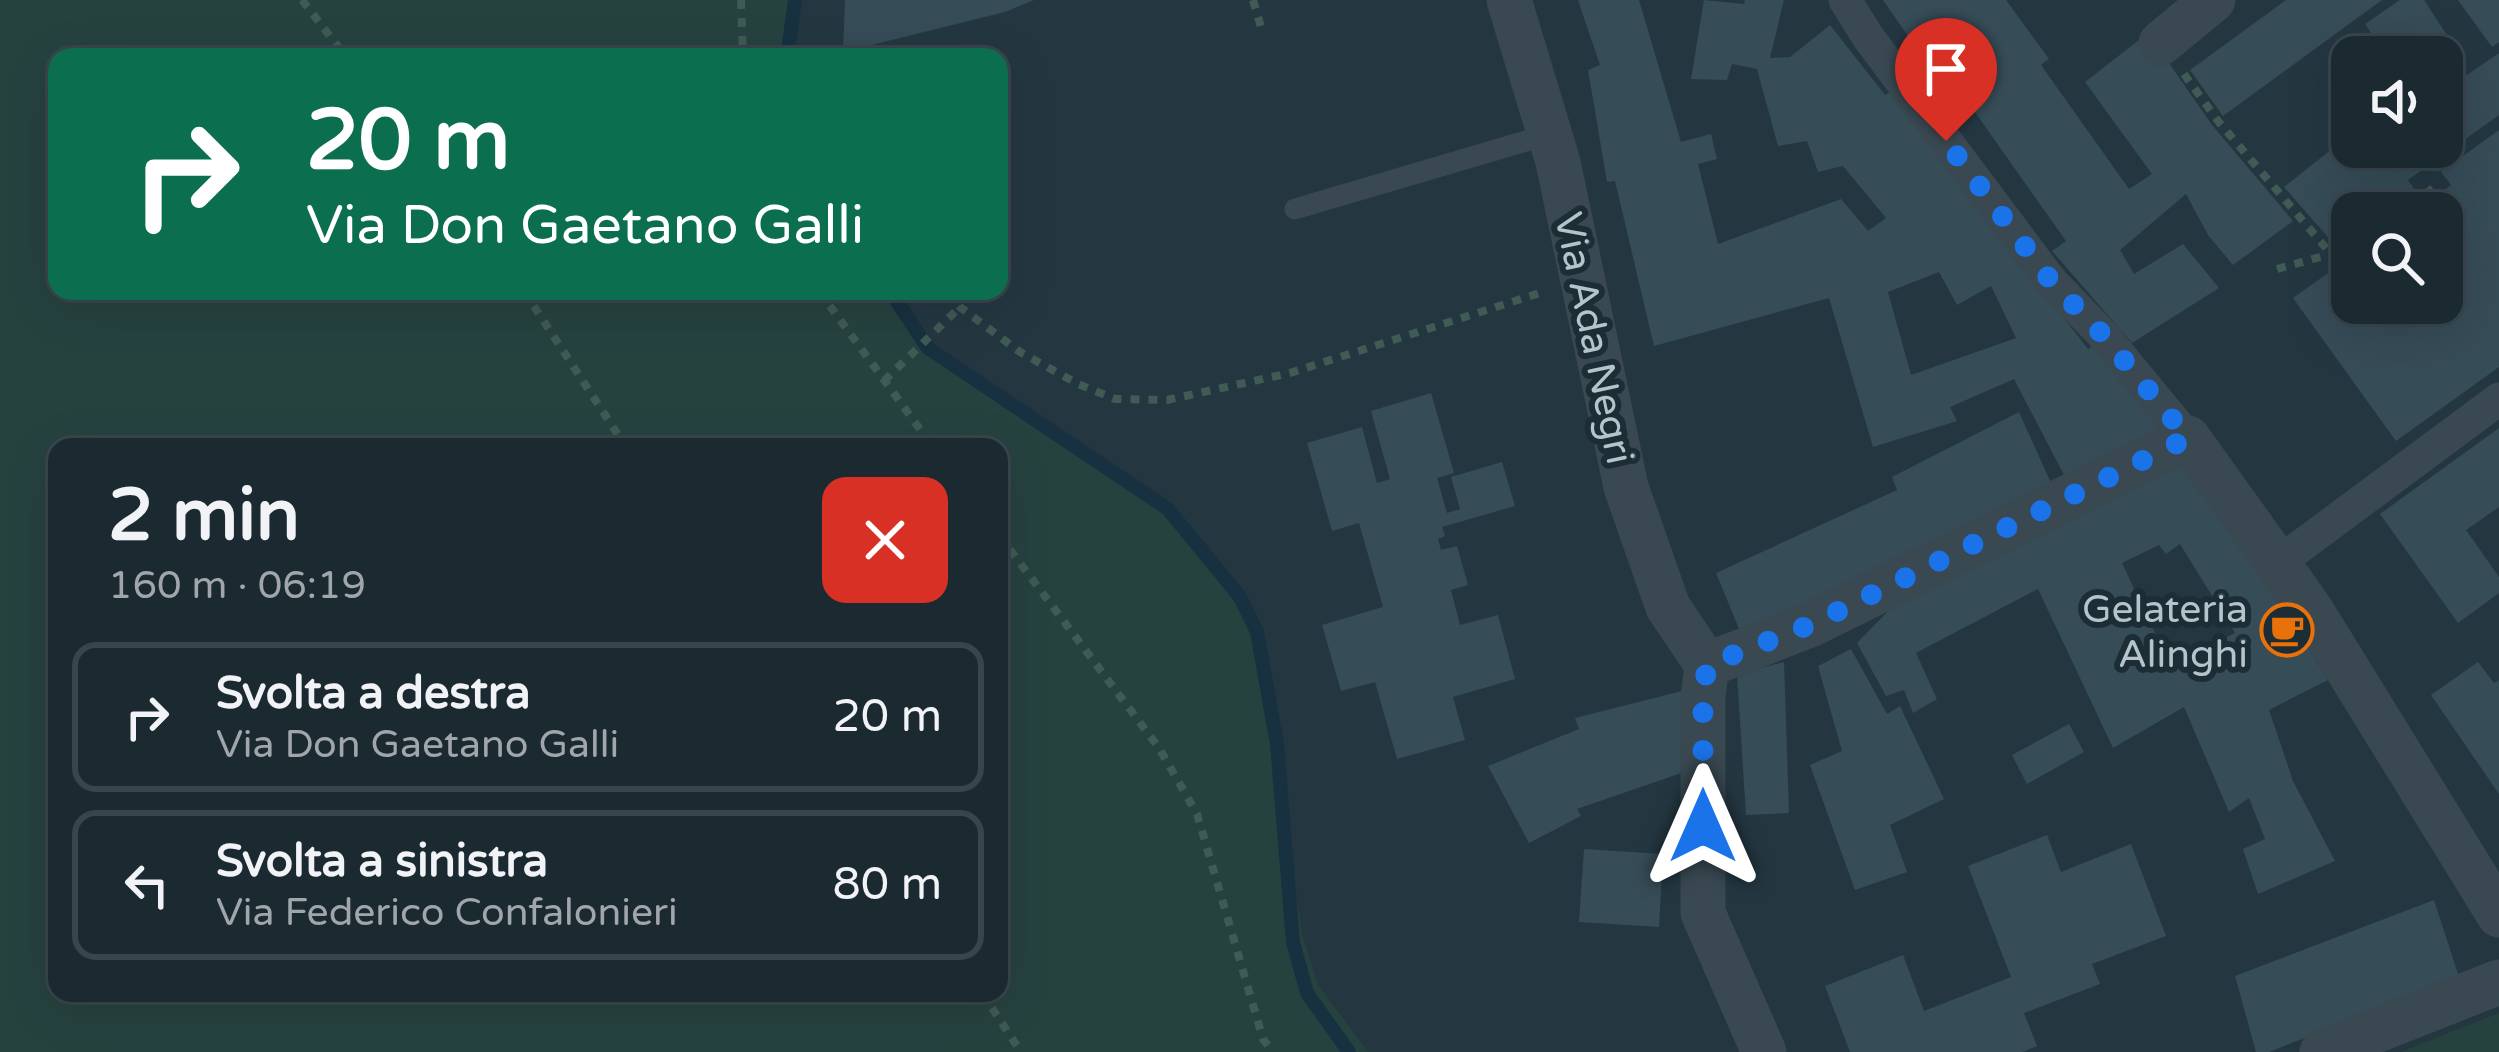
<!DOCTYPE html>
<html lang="it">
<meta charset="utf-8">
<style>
:root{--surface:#1b2931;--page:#28353d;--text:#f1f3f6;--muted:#a0a6ab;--line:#39454d}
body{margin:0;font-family:"Varela Round",sans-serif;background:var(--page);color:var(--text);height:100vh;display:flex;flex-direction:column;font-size:45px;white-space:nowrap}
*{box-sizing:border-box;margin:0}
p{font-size:39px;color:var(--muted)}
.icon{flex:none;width:66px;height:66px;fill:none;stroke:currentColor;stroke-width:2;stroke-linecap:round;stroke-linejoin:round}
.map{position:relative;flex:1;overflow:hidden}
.sheet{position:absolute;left:48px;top:438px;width:960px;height:564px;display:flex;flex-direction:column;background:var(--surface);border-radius:24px;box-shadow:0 12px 48px #0002,0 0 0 3px var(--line)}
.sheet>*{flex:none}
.guide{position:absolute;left:48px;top:48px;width:960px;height:252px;border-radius:24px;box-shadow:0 12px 48px #0002,0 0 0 3px var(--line);background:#0b6e4f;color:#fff;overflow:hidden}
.controls{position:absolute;left:2331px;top:36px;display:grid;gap:24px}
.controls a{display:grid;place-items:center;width:132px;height:132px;border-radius:24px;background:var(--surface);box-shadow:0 12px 48px #0002,0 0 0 3px var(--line);font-size:60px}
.pin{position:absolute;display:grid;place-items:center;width:102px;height:102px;color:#fff;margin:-123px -51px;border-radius:50% 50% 50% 0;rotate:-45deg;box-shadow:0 0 12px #0007}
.pin .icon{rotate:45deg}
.me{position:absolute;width:132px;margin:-66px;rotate:0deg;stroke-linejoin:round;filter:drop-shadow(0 0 9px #0008)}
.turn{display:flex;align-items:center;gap:42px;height:252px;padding:0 60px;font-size:54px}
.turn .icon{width:156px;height:156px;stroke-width:2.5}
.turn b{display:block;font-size:84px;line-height:102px}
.round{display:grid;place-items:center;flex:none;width:126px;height:126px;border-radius:24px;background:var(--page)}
.overview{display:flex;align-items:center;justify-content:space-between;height:204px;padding:0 60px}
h1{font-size:72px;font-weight:800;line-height:90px}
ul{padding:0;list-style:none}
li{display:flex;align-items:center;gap:36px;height:150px;margin:0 24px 18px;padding:0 36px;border:6px solid var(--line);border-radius:24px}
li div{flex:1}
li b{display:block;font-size:45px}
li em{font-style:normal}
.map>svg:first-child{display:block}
</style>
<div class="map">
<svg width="2499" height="1052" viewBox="0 0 2499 1052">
<rect width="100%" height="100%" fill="#243741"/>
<g fill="#26423f" fill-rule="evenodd">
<path d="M0,0h795l-6,44 3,13h-735v234h833l39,57 239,161 72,88 17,35 45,302 16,51 50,67h-1368zM57,447h942v546h-942z"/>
<polygon points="2499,1013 2499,1052 2401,1052"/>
</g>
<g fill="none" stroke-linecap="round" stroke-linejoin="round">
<g stroke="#173140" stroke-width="14">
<polyline points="792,57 789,44 795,0"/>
<polyline points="890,291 928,348 1168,509 1240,597 1257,632 1277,744 1293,942 1307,993 1349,1052"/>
</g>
</g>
<g fill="#364c57" fill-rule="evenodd">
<polygon points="845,0 1034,0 1005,12 843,52"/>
<path d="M1578,0h61l42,142 30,-8 6,25 -19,5 20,80 123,-45 27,32 18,-13 -43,-52 -25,6 -11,-31 -29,5 -21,-77 -25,-5 -5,16 -36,-1 13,-79 40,4 1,-4h39l-14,58 20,-1 40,-32 55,70 5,-3 198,257 7,-5 71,87 -101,46 -51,-98 -64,28 7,14 -84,26 -44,-149 -175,48 -39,-165 -8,1 -19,-112 12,-5zM1939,272l18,33 34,-19 25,52 -105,37 -23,-83z"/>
<polygon points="1883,0 2006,0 2049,59 2041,65 2129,189 2152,174 2085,82 2148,33 2212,125 2293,221 2233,265 2208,235 2186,194 2120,250 2134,274 2183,244 2219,288 2132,343 2052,251 2066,241 1919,33 1910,39"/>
<polygon points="2286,0 2382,0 2223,116 2190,70"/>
<polygon points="2400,0 2424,0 2465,63 2442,78 2442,57 2388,57 2365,24"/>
<polygon points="2458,0 2499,0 2499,42 2492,47"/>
<polygon points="2499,53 2499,115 2408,180 2415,190 2380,213 2352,213 2352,231 2333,243 2284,187 2352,133 2352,147 2442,147 2442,92"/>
<polygon points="2499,130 2499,367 2396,441 2293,298 2352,256 2352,303 2442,303 2442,213 2412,213 2451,185 2441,172"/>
<polygon points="1431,393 1454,473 1437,478 1447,513 1460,509 1451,477 1502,462 1515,506 1442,527 1445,536 1438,539 1441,550 1457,546 1468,585 1451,590 1460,625 1498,615 1515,679 1453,697 1465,740 1397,759 1375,682 1341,691 1322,625 1383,607 1359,523 1332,531 1307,443 1362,427 1377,483 1390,479 1371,411"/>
<polygon points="2019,412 2051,483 1742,636 1716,573 1897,490 1892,477"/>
<polygon points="2499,428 2499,507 2466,530 2499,577 2499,593 2458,623 2380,514"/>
<path d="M2187,453l141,227 -59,30 24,71 42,80 -77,33 -15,-45 22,-10 -16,-41 -20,14 -45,-105 -71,41 -75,-159 -122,64 21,46 -24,14 -9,-23 -18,6 -29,-53 37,-38zM2180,544l55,89 -65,32 -48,-102 37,-18 7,9z"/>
<polygon points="1851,649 1887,714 1900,706 1944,799 1890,825 1907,872 1855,890 1810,765 1842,751 1818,666"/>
<polygon points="1784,662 1789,813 1746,815 1737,674"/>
<polygon points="2478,662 2494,683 2499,680 2499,794 2431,695"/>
<polygon points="1686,690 1690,770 1577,809 1581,816 1529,843 1488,766 1579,729 1575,718"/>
<polygon points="2069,724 2084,752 2027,784 2012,755"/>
<polygon points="2047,835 2061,872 2131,844 2166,936 2092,964 2100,984 2024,1013 2037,1046 2022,1052 1850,1052 1825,986 1903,955 1924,1011 2011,977 1968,866"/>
<polygon points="1584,849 1663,854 1659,927 1579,922"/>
<polygon points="2434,900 2459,977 2269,1052 2256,1052 2235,976"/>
</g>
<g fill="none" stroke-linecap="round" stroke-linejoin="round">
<g stroke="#405a56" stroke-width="8" stroke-dasharray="9 9" stroke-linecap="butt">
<polyline points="302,0 346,57"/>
<polyline points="741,0 743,57"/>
<polyline points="1253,0 1261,27"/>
<polyline points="2184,74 2218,121 2331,254"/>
<polyline points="2395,213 2440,184"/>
<polyline points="2277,269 2331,254 2352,241"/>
<polyline points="524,291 626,447"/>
<polyline points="819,291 933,447"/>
<polyline points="949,291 960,307 1020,352 1078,384 1115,399 1167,400 1290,373 1546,291"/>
<polyline points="884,381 960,307"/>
<polyline points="999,535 1159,748 1197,814 1263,1039 1273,1052"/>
<polyline points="982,993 1021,1052"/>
</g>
<polyline stroke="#394851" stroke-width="21" points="1295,209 1550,134"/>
<g stroke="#394851" stroke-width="33">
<polyline points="1845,0 1868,37 2051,281 2104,336 2188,438"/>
<polyline points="2278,563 2499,399"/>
</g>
<g stroke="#394851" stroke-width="45">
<polyline points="1509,0 1558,162 1626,487 1668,607 1707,665"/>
<polyline points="2161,43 2213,0"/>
<polyline points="1707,665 1812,624 2188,438 2311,610 2499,915"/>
<polyline points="1707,665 1703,697 1703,913 1764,1052"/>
<polyline points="2322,1052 2499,982"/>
</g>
</g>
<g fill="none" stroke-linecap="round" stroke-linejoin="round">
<polyline stroke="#1a73e8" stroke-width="21" stroke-dasharray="0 37.8" points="1703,826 1703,697 1707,665 1812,624 2188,438 2104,336 2051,281 1946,141"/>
</g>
<defs>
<g id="cafe-ring" transform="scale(2.7)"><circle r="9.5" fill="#1d2d36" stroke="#e8710a" stroke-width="1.5"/><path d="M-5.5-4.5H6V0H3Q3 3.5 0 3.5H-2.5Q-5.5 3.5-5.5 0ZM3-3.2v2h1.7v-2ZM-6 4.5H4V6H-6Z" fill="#e8710a"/></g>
</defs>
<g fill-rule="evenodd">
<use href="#cafe-ring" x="2287" y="630"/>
</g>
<g text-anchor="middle" stroke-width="12" stroke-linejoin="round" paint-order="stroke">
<g font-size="39" fill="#b5c3cb" stroke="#1d2d36">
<text transform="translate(1595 338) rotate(78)" y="14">Via Ada Negri</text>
</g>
<g font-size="39" fill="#b5c3cb" stroke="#1d2d36" text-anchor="end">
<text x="2248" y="622">Gelateria<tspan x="2248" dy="45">Alinghi</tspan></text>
</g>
</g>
</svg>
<div class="controls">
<a><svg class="icon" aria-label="sound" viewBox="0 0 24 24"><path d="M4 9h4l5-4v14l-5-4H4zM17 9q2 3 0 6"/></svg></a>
<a><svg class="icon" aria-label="search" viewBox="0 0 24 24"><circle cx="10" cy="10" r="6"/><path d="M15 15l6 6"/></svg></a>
</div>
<div class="pin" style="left:1946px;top:141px;background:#d93025"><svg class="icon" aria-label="arrive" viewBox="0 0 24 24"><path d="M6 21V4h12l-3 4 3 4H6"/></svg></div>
<svg class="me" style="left:1703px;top:826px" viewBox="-20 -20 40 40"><path d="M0-17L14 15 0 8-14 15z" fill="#1a73e8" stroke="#fff" stroke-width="4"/></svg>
<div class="guide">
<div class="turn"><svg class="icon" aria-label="right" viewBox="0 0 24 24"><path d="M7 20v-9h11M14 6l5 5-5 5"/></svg><div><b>20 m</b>Via Don Gaetano Galli</div></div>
</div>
<section class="sheet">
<div class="overview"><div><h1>2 min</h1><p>160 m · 06:19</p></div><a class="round" style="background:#d93025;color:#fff"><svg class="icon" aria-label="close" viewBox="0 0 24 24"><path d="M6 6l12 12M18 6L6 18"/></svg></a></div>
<ul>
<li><svg class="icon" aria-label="right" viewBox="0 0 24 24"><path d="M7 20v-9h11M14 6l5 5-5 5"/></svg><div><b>Svolta a destra</b><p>Via Don Gaetano Galli</p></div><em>20 m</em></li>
<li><svg class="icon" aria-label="left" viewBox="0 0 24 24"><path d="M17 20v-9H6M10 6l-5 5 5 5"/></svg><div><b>Svolta a sinistra</b><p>Via Federico Confalonieri</p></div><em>80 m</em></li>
</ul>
</section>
</div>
